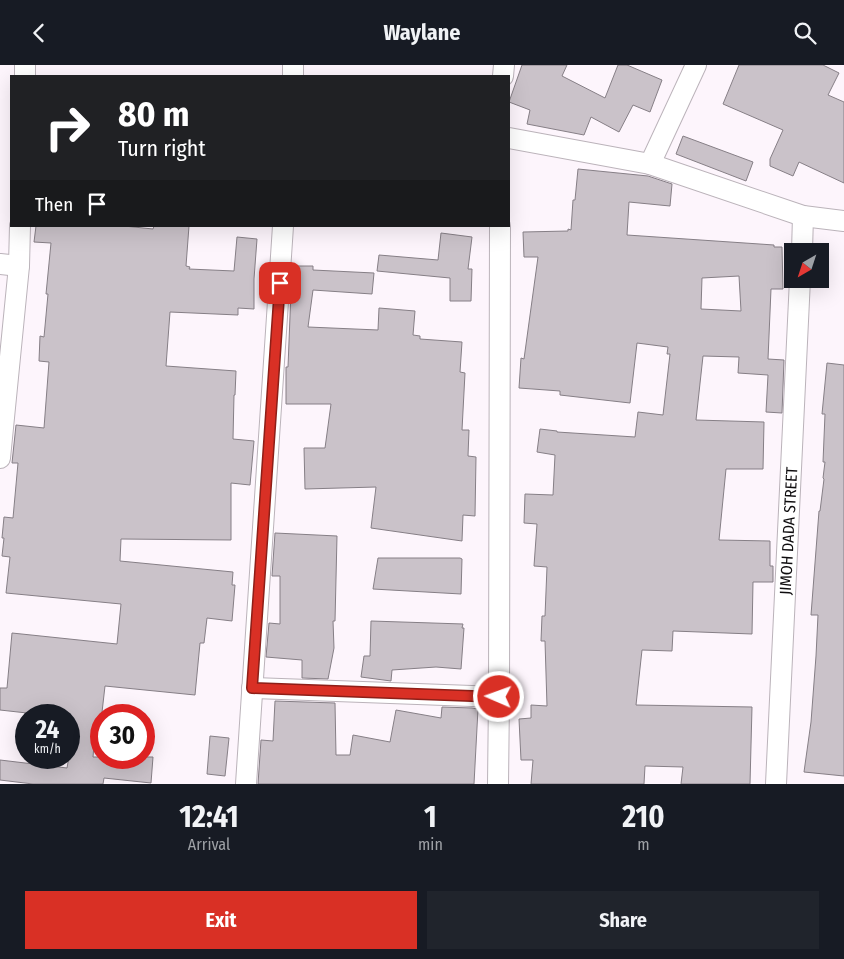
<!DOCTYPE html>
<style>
:root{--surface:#171b24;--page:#20242c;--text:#f1f3f6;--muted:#9ea1a6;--accent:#d93025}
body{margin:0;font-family:"Fira Sans Condensed",sans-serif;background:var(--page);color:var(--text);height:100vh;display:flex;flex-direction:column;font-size:19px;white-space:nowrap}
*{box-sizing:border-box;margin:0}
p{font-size:16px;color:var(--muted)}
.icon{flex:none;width:28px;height:28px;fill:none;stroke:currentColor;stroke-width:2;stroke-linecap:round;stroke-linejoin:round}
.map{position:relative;height:719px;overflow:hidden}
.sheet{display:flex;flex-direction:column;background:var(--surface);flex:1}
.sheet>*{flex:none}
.guide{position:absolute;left:10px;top:10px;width:500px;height:152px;border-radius:0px;box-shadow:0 5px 20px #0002;background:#202124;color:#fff;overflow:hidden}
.needle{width:32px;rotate:219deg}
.fabs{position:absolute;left:784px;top:178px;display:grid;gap:10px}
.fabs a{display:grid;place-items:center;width:45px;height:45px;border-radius:0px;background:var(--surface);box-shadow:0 5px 20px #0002;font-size:25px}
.speed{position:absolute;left:15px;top:639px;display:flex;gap:10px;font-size:25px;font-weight:700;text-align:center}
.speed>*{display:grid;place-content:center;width:65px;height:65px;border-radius:50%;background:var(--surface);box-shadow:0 5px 20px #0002;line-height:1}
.speed small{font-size:12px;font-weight:400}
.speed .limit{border:8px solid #d22;background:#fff;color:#111}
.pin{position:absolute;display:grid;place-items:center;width:42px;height:42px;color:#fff;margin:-21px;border-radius:10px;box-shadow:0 2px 8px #0006}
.me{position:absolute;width:55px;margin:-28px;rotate:272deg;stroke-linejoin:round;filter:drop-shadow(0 0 4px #0008)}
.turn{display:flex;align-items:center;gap:18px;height:105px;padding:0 25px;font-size:22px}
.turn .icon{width:65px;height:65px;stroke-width:2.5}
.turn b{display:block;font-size:35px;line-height:42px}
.then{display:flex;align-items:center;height:48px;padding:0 25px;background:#0003;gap:10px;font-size:19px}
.eta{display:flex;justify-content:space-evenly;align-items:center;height:85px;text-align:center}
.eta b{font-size:30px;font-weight:700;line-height:35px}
.primary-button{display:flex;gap:10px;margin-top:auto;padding:10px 25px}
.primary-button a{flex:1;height:58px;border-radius:0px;background:var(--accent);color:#fff;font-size:20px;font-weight:700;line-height:58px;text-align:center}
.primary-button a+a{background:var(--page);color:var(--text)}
header{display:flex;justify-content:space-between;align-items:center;height:65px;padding:0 25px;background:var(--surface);font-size:22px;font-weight:700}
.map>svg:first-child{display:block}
</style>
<header><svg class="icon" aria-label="back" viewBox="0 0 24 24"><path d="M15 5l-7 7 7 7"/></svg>Waylane<svg class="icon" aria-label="search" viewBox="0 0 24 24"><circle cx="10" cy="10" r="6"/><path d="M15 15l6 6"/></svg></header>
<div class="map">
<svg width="844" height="719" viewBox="0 0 844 719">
<rect width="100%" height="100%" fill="#fdf5fc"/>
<g fill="#cac2c9" stroke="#867f86" fill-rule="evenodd">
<polygon points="522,0 567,0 562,11 605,33 618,0 627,0 662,15 650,47 633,40 619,67 591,52 584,70 527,59 530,45 509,37"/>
<polygon points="739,0 823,0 839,8 828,30 844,37 844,118 799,97 793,111 770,101 770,94 783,65 723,39"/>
<polygon points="683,71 753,97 746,116 676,89"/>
<path d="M578,104l70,7 24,8 -2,22 -41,-4 -2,33 147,10v2h8l1,42h-12l-3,70 16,1 -2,53 -16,-1 2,-37 -30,-2 1,-16 -36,-1 -7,64 68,2 -1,47h-37l-7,71 51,1v25h3v16h-20l-1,52 -79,-3 -1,20 -30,-1 -6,55 116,2 -2,77h-69l2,-17 -38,-1 -1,18h-113l2,-24h-12l-2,-41 12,-1v-13l16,1 -2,-65h-4l1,-25h3l2,-49 -13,-1 3,-42 -13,-1 1,-29 28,1 2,-40 -18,-3 3,-23 17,2v1l78,5 3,-25 25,3 7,-61h-3l1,-7 -31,-4 -7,60 -70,-8v-4l-41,-3 2,-30 3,1 14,-102h-14l-1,-25 45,-1v-2l3,1 2,-30h2zM739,211l2,35 -40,-2 1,-31z"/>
<polygon points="36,161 124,161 153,164 154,161 189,161 186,201 190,202 189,204 234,206 237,172 257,174 254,214 254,244 238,243 238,250 170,247 166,301 236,306 235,330 234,330 233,374 254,376 250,420 231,418 231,475 121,474 120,496 233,507 232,520 235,520 232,556 207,553 204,578 200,578 195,630 105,621 101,656 96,656 93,692 153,692 151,718 104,713 103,719 33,719 0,715 0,695 67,703 69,692 72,653 69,653 69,650 45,650 0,645 0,623 7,623 12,568 117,579 121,539 6,528 10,492 2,491 4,473 2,473 4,452 13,453 18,398 12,398 16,360 44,363 49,297 39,296 40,271 44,272 48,229 46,229 51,178 34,177"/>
<polygon points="441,168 472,172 468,204 472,204 471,236 450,236 450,213 377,206 379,190 438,195"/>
<polygon points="292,201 313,201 313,205 374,208 372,229 313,225 308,262 378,265 379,243 415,246 413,270 420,271 420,274 462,277 460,307 465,308 462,365 469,365 468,391 476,392 475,451 463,450 462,476 371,463 376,422 305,424 304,383 325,383 331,339 286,339 286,302 288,302"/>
<polygon points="827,298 844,300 844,711 804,707 811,657 816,591 818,550 811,550 819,446 820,446 824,414 823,413 825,397 823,397 825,349 822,349"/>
<polygon points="275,468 337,471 335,556 333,556 334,583 328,614 302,613 302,595 266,592 269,558 280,559 280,511 272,511"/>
<polygon points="378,493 460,493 462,494 461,529 373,524"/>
<polygon points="371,556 463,559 462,563 464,563 461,604 436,602 392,605 391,616 361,612 364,591 370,591"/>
<polygon points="275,636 335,638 336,690 350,690 353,670 390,677 396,645 441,653 442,642 472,643 478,644 474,719 258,719 261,675 273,676"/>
<polygon points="210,671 229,673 225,711 207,709"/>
</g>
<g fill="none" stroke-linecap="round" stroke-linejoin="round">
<g stroke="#bbb3ba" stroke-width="22">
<g id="street">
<polyline points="25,11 25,0"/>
<polyline points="293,11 293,0"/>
<polyline points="503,11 504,0"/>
<polyline points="509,73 650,99 803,151 844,156"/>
<polyline points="650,99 696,0"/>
<polyline points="802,186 803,151"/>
<polyline points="0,199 19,201"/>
<polyline points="0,393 19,201 20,161"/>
<polyline points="252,623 499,632"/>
<polyline points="246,719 283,161"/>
<polyline points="498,719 499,632 500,161"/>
<polyline points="776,719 800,214"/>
</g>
</g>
<use href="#street" stroke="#fff" stroke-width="20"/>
</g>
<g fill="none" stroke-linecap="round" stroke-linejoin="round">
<g stroke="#8d1f18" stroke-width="12">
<polyline id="route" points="280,218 252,623 499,632"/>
</g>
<use href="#route" stroke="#d93025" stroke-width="9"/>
</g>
<g text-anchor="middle" stroke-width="4" stroke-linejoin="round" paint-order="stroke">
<g font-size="16" fill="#0f0d0f" stroke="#fff">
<text transform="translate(788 466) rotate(-87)" y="6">JIMOH DADA STREET</text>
</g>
</g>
</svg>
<div class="fabs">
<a><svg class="needle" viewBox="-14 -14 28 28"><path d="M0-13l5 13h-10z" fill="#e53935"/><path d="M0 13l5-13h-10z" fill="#9ea1a6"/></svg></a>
</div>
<div class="speed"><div>24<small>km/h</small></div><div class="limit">30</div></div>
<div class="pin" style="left:280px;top:218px;background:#d93025"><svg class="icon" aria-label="arrive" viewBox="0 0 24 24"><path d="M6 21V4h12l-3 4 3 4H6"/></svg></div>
<svg class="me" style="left:499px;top:632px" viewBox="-20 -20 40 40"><circle r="17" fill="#d93025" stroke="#fff" stroke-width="3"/><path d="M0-11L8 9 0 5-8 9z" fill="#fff"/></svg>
<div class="guide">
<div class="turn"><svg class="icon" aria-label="right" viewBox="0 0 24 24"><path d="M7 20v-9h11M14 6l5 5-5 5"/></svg><div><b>80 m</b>Turn right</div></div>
<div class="then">Then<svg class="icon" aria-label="arrive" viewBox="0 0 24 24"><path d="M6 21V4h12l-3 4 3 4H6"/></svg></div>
</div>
</div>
<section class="sheet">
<div class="eta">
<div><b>12:41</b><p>Arrival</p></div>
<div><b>1</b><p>min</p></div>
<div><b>210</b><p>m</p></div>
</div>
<div class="primary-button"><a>Exit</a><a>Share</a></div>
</section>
